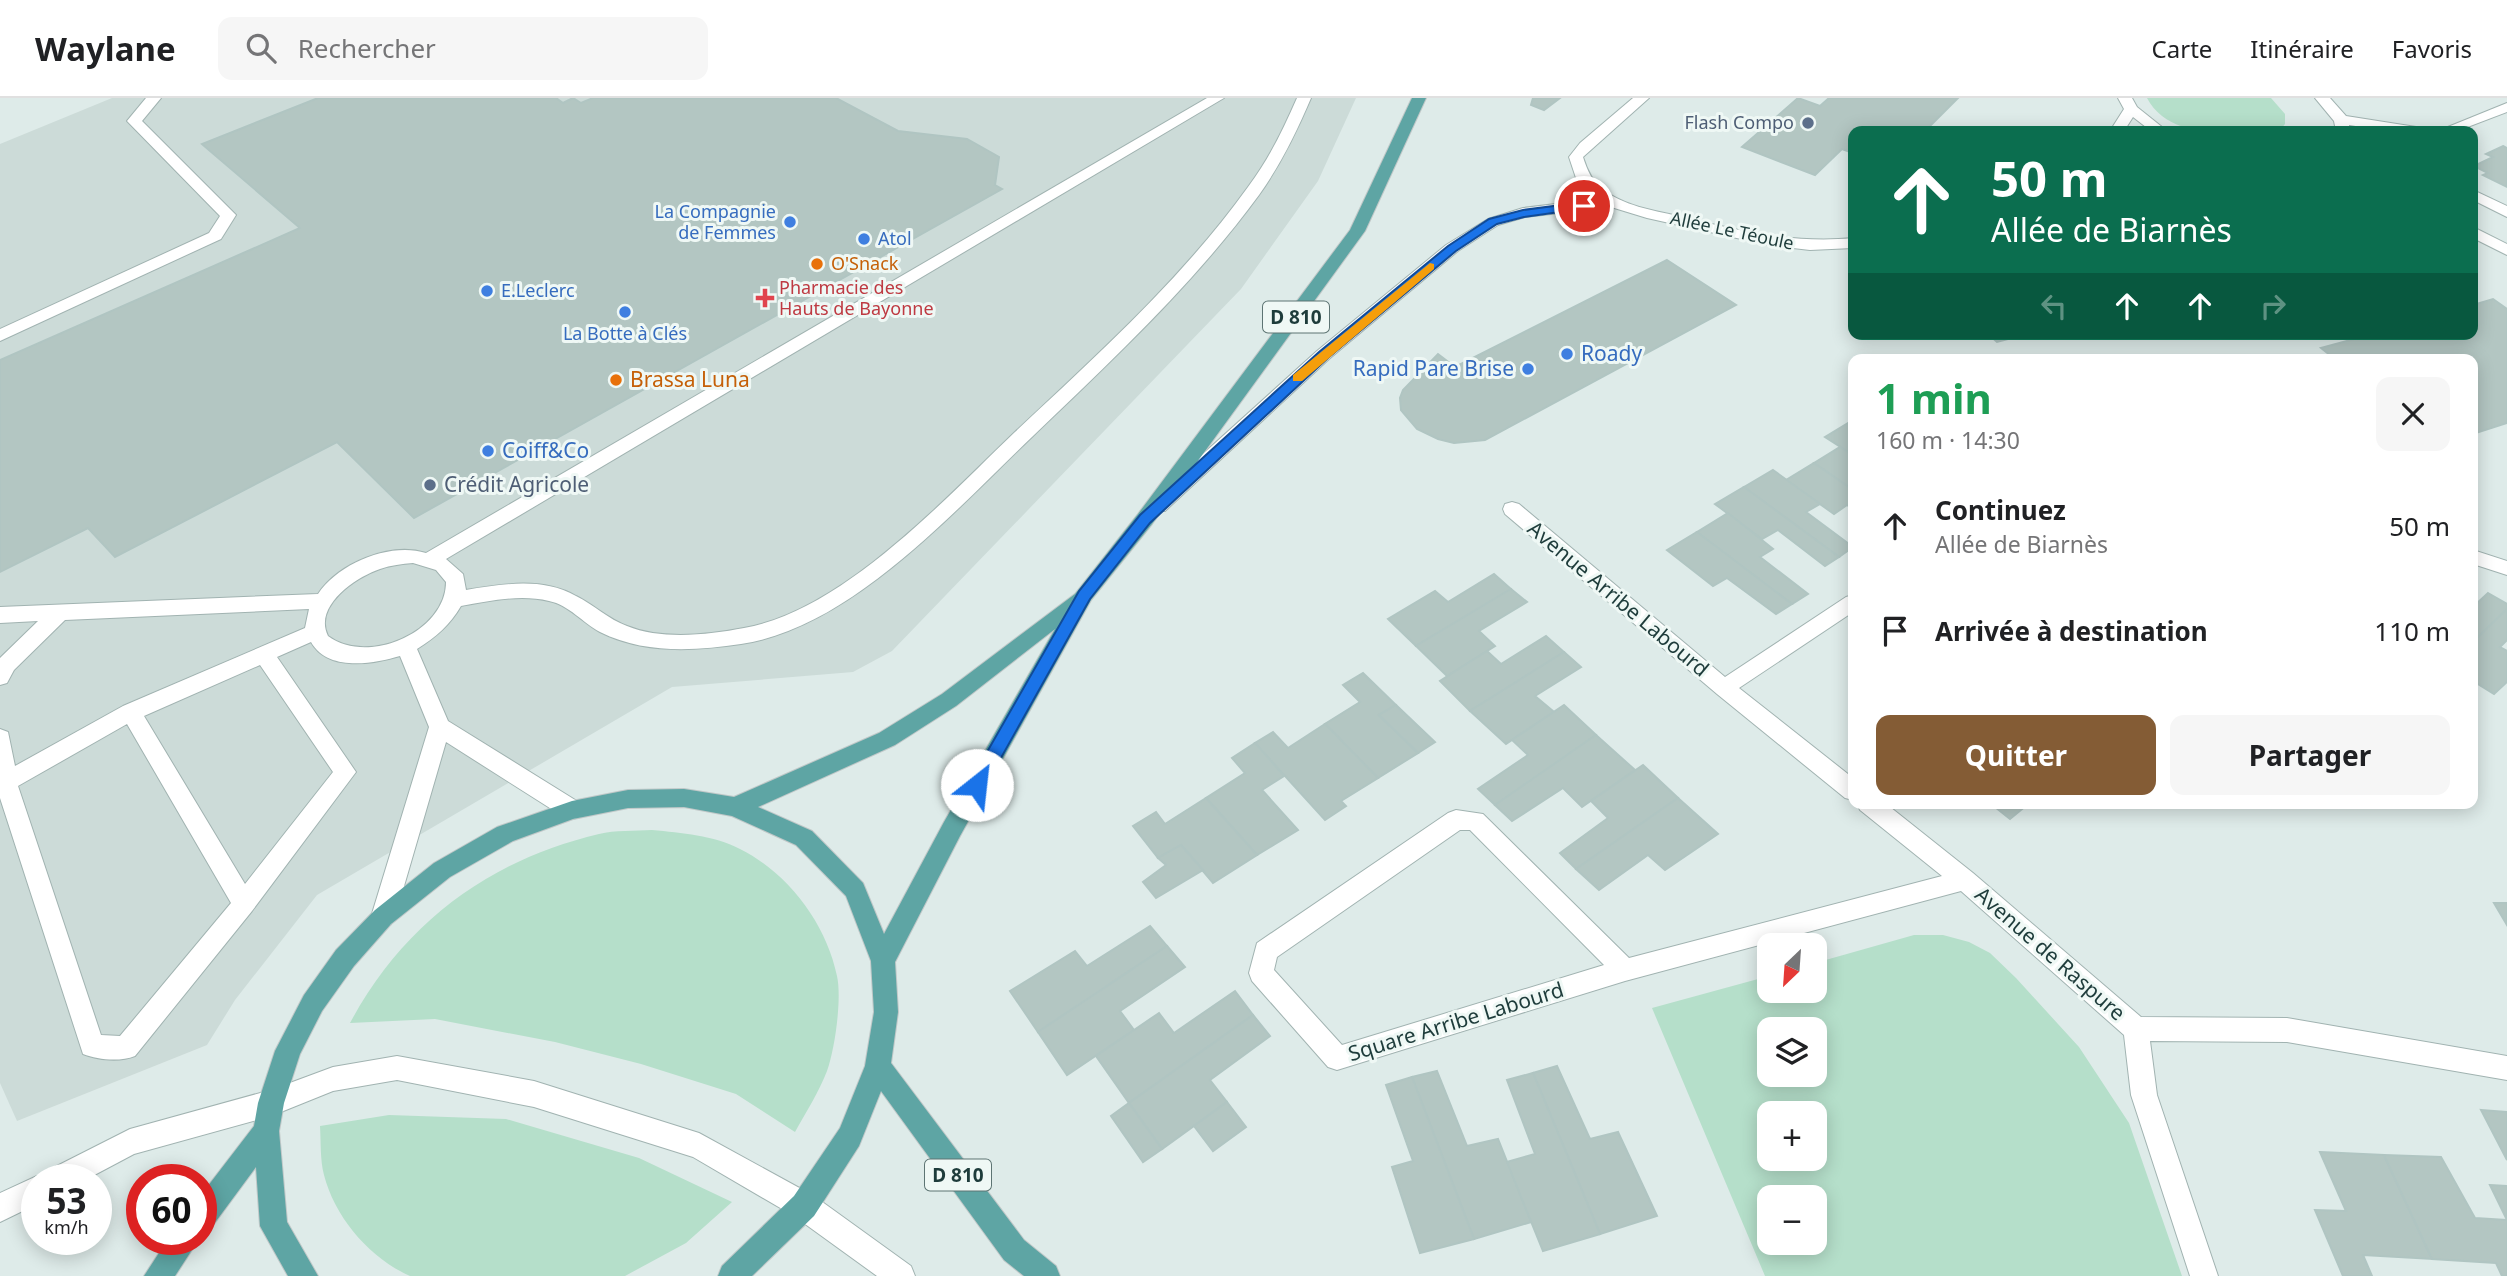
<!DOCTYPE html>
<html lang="fr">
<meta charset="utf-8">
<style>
:root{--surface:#fff;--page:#f6f6f6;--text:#202124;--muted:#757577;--line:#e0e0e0;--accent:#845c35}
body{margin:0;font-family:"Noto Sans",sans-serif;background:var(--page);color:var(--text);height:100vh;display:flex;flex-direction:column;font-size:26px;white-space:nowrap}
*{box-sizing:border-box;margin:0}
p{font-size:23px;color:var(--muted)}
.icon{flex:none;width:38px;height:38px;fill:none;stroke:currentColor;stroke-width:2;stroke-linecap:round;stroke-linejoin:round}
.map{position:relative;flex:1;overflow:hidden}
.sheet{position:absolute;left:1848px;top:256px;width:630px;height:455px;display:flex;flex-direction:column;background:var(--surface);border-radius:14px;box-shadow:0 4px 18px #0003}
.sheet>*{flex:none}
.banner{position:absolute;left:1848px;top:28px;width:630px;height:214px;border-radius:14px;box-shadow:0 4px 18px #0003;background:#0b6e4f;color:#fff;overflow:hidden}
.needle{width:46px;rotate:205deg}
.tools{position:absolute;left:1757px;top:835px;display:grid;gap:14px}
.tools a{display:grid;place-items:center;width:70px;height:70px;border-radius:14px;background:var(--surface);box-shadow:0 4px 18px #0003;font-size:35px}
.speed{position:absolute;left:21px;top:1066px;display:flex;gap:14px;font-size:35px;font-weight:700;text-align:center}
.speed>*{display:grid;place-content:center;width:91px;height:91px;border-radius:50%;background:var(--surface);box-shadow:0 4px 18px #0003;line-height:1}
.speed small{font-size:18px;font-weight:400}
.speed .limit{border:10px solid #d22;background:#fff;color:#111}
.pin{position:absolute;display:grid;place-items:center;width:60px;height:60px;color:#fff;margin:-30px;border:4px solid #fff;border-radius:50%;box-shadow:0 2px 7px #0007}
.me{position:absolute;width:77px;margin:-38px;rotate:29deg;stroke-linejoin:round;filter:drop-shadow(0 0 5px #0008)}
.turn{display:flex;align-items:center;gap:24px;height:147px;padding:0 28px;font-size:32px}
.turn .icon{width:91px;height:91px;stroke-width:2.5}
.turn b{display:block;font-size:49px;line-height:60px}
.lanes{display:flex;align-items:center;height:66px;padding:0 28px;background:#0003;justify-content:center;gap:35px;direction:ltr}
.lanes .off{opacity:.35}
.round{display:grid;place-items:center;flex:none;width:74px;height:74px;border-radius:14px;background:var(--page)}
.headline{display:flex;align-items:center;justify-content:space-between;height:119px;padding:0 28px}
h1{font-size:42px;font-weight:700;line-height:52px;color:#1e9e55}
.primary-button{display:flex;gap:14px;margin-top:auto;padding:14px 28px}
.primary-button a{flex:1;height:80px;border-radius:14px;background:var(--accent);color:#fff;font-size:28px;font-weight:700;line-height:80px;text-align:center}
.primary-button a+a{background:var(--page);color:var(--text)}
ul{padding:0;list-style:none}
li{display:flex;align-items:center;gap:21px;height:105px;padding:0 28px}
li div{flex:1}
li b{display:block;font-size:26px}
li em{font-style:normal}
header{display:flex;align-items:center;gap:42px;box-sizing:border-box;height:98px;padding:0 35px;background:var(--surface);border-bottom:2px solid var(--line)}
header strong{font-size:33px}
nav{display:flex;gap:38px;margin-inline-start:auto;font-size:24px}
.search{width:490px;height:63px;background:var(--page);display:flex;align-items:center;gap:18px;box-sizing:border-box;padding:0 24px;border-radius:14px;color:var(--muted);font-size:26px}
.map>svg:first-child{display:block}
</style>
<header>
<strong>Waylane</strong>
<div class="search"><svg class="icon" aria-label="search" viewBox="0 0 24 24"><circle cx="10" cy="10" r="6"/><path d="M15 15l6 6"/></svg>Rechercher</div>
<nav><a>Carte</a><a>Itinéraire</a><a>Favoris</a></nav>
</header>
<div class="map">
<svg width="2507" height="1178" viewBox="0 0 2507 1178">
<rect width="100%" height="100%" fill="#deebe9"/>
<polygon fill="#ccdbd8" points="112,0 1356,0 1318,83 1241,191 892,553 853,574 672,589 317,797 235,902 207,947 17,1023 0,985 0,46"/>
<g fill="#b5dfca" fill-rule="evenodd">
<path d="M2147,0h124l14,16v10l-6,7c-43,0 -108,12 -132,-33z"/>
<path d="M652,732c30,3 61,5 88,19 48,24 86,74 97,127 5,22 -2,73 -10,95 -8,21 -21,41 -32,61l-59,-38 -95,-30 -86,-22 -120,-23 -85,4c54,-100 139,-163 249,-189 16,-4 36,-3 53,-4z"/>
<path d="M1914,837h29l26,7 21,11 26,25 63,69 50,76 53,153h-417l-113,-268 117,-32v14h46v-27zM1769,931h46v45h-46zM1769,1015h46v45h-46zM1769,1099h46v45h-46z"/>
<path d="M389,1017l117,4 133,39 93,44 -46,41 -61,33h-215c-40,-18 -75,-58 -86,-101 -4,-15 -3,-33 -4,-49z"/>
</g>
<g fill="#b3c6c2" stroke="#b0c5c2" stroke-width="2">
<polygon points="318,0 556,0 563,5 573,0 581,5 593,0 836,0 898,33 967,41 999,59 995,87 1002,91 414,420 337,344 115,459 88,430 0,474 0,262 300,130 202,46"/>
<polygon points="1533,0 1560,0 1544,12 1531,7"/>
<polygon points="1798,0 1820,8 1829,0 1958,0 1925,33 1853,33 1853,55 1842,51 1815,77 1742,49"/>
<polygon points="2503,48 2507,50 2507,89 2483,77 2488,75 2474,68 2493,59 2486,56"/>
<polygon points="1667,162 1736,207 1485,342 1454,345 1438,341 1417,331 1401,312 1400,300 1403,292 1438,256 1455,269"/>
<polygon points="2493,201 2507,211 2507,325 2473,336 2473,261 2335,261 2321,250 2358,240 2353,236 2473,236 2473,207"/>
<polygon points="1988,236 2027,236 1997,244"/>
<polygon points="1853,322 1853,357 1825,339"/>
<polygon points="1840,349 1853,357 1853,392 1814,365"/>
<polygon points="1814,365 1853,392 1853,411 1847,407 1834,416 1786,382"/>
<polygon points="1773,372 1820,406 1806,414 1853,449 1839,459 1744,389"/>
<polygon points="1744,389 1839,459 1825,468 1778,432 1762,441 1715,406"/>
<polygon points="1728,415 1773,451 1760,459 1808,496 1792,506 1697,434"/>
<polygon points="1697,434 1792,506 1776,516 1727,480 1713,488 1667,452"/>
<polygon points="1494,476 1511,491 1416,548 1388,521 1435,493 1448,504"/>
<polygon points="1511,491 1527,504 1479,533 1495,548 1447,578 1416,548"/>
<polygon points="2488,495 2507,506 2507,511 2473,544 2473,509"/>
<polygon points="2507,511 2507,542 2500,549 2507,553 2507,584 2494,596 2473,583 2473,544"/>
<polygon points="1546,538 1564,554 1470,613 1440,583 1487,553 1501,566"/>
<polygon points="1564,554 1581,569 1535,598 1554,614 1506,646 1470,613"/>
<polygon points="1363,575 1396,607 1379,617 1418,655 1378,680 1325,626 1360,604 1343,587"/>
<polygon points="1396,607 1435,644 1418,655 1379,617"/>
<polygon points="1564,607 1596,637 1495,707 1478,691 1528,657 1512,642"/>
<polygon points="1325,626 1378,680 1341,703 1346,708 1325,722 1255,645 1273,634 1288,650"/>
<polygon points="1596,637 1635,672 1582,709 1563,690 1512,723 1495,707"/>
<polygon points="1255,645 1284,678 1262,692 1298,732 1257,757 1206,700 1245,675 1232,660"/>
<polygon points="1643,667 1678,700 1576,771 1560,755 1608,720 1591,703"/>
<polygon points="1206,700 1257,757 1213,785 1181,747 1158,760 1133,728 1156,714 1165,726"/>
<polygon points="1678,700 1718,736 1665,772 1648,757 1599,792 1576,771"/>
<polygon points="1990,705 2025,705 2027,707 2010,721"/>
<polygon points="1181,747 1203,772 1156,800 1143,784 1166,767 1158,760"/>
<polygon points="2494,805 2507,805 2507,827"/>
<polygon points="1150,828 1167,848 1038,934 1010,893 1075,853 1087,868"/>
<polygon points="1167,848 1185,869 1120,913 1134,932 1067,977 1038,934"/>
<polygon points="1235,893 1253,917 1129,1005 1096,958 1159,915 1174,935"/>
<polygon points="1253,917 1270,938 1210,982 1227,1004 1162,1051 1129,1005"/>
<polygon points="1557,968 1590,1041 1618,1034 1657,1118 1600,1136 1533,975"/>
<polygon points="1437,973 1467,1048 1498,1041 1531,1124 1474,1141 1412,979"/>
<polygon points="1533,975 1600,1136 1543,1153 1507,1064 1535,1056 1507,982"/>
<polygon points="1412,979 1474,1141 1420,1155 1392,1069 1413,1063 1386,987"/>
<polygon points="1227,1004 1246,1029 1213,1053 1194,1028"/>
<polygon points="1129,1005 1162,1051 1143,1064 1111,1018"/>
<polygon points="2481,1012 2507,1014 2507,1062"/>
<polygon points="2320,1054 2384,1057 2432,1161 2363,1157 2372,1178 2343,1178 2315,1112 2346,1113"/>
<polygon points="2384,1057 2441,1059 2475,1120 2507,1122 2507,1178 2502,1178 2496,1165 2432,1161"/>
<polygon points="2490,1087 2507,1088 2507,1122"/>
</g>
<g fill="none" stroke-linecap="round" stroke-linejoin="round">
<g stroke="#a1b3b1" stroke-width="2">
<g id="minor">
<polygon points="146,0 161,0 142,23 236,117 221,141 0,243 0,231 209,135 220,118 127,23"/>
<path d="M1207,0h17l-778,461 17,15 3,16c37,-6 76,-13 110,6 18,9 32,23 51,30 34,14 81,9 117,2 98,-17 201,-129 271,-196 82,-77 167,-153 233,-245 21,-28 35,-57 49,-89h14c-15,35 -30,66 -52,97 -65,89 -147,165 -226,241 -78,74 -182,192 -292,208 -47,7 -97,10 -141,-12 -17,-9 -31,-27 -51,-31 -29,-7 -60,0 -88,5 -11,19 -25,31 -44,43l31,72 132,82 3,7 -3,7 -8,2 -8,-2 -118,-75 -51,175 -4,7 -8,4 -8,-4 -4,-7 58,-190 -29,-71c-27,8 -72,16 -89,-14l-34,15 79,115 -104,139 -117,145c-15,6 -37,4 -52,-2l-83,-256v-69l8,3 7,34 108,-60 182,-78 4,-19 -244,11 -51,50 -7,13 -7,2v-27l38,-37 -38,2v-16l318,-13c21,-31 72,-52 108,-41zM413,465l23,7 10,12c0,50 -78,84 -118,54 -15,-30 28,-59 52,-67 11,-4 22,-5 33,-6zM260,567l73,107 -88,112 -101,-168zM127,626l104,179 -111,133 -19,-1 -83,-249z"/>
<path d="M1633,0h16l-66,59c4,13 9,24 19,32 22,17 50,21 76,27 58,14 114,28 175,22v10l-43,2 -42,-5 -121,-27 -36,-11 -86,10 -27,8 -40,26 -129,108 -164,152h-14l-2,-5 2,-5 166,-150 129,-106 42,-26 35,-11 74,-9 -21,-21 -7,-21 11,-14z"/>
<polygon points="2118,0 2132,0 2137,9 2167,33 2151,33 2133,19 2124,33 2110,33 2124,11"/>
<polygon points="2315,0 2330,0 2346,18 2416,29 2423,33 2388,33 2349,27 2350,33 2336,33 2334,23"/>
<polygon points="2507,5 2507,14 2457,33 2438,33"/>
<polygon points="2473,92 2507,108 2507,119 2473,102"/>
<polygon points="2473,129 2507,146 2507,157 2473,140"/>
<polygon points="1512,404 1519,406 1725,579 1846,499 1853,497 1853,514 1739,590 1853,680 1853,702 1845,700 1717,596 1505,416 1503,411 1505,406"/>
<polygon points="2473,452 2507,463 2507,477 2473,466"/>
<path d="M1857,705h28l88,70 168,144 146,1 220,38v24l-220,-38 -137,-1 7,54 61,181h-28l-59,-181 -7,-60 -163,-144 -336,90 -288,89 -9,-3 -76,-86 -3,-8 8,-30 191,-130 8,-3 27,4 146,144 313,-82 -82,-66zM1460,732h10l134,135 -262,80 -68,-75 3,-13z"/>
<polygon points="397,958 534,983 699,1035 814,1098 911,1168 915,1178 877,1178 794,1118 693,1059 534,1009 397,982 333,993 271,1018 134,1056 85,1082 37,1082 37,1106 0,1124 0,1095 37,1078 43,1080 47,1073 130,1031 271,992 333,969"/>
</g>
</g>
<g stroke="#c0c8c8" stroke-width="2">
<g id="major">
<path d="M1412,0h14l-61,133 -213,293 -61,76 -131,236 -65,126 3,50 -7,51 133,177 32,26 4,10h-36l-20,-16 -123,-169 -22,55 -45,70 -62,60h-34l4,-10 72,-70 46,-68 25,-62 9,-54 -3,-51 -25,-65 -50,-51 -64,-29 -48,-9 -56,1 -55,11 -60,22 -63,36 -59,47 -37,42 -32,45 -22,43 -16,49 -5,28 8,91 31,54h-30l-28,-50 -4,-59 -45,61 -10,4v-37l53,-69 4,-23 17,-52 29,-56 32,-45 39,-40 59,-47 63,-36 75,-26 56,-11 56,-1 50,8 145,-64 63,-39 133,-100 63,-80 212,-284zM1055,531l-111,193 -60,112 -21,-51 -51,-52 -54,-24 137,-62 61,-39z"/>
<polygon points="168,1141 199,1141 175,1178 144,1178"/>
</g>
</g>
<use href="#minor" fill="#fff" fill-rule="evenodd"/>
<use href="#major" fill="#5ea5a4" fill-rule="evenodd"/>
</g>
<polygon fill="#1a73e8" stroke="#114b97" stroke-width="2" points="1584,104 1590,108 1588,110 1524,119 1497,126 1456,153 1328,260 1150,425 1090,501 983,692 971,692 968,687 971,682 1079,493 1140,417 1319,254 1448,148 1489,121 1523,112"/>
<polygon fill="#f59e0b" points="1430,165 1434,166 1434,171 1302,283 1293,283 1293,277"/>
<g fill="#5c6f8a" stroke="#eff8f5" stroke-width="2.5">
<circle cx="1808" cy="25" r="7"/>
<circle cx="430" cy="387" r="7"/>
</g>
<g fill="#3f7fe0" stroke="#eff8f5" stroke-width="2.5">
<circle cx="790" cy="124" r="7"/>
<circle cx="864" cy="141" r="7"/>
<circle cx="487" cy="193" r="7"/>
<circle cx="625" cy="214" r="7"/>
<circle cx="1567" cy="256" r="7"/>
<circle cx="1528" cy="271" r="7"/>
<circle cx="488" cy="353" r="7"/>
</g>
<g fill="#e8710a" stroke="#eff8f5" stroke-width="2.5">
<circle cx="817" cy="166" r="7"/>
<circle cx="616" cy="282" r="7"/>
</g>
<path fill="#e0444e" stroke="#eff8f5" stroke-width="2.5" d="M761.5 189.5h7v7h7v7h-7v7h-7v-7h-7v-7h7z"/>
<g text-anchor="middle" stroke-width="6" stroke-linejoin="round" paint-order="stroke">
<g font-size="18" fill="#4e5e75" stroke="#eff8f5" text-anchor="end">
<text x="1794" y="31">Flash Compo</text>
</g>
<g font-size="18" fill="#366cbe" stroke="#eff8f5" text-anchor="start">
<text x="776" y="120" text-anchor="end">La Compagnie<tspan x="776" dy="21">de Femmes</tspan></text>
<text x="878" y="147">Atol</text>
<text x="501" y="199">E.Leclerc</text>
<text x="625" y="242" text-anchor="middle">La Botte à Clés</text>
</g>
<g font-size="18" fill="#1e3c3b" stroke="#eff8f5">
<text transform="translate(1732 133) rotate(12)" y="6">Allée Le Téoule</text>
</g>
<g font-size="18" fill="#c56008" stroke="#eff8f5" text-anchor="start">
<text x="831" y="172">O'Snack</text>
</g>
<g font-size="18" fill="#be3a42" stroke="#eff8f5" text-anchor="start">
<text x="779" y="196">Pharmacie des<tspan x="779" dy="21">Hauts de Bayonne</tspan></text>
</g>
<g fill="#eff8f5" stroke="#5d7473" stroke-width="2">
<rect x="1263" y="203.5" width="66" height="31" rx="5"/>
<rect x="925" y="1061.5" width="66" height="31" rx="5"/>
</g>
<g font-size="19" font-weight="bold" fill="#1e3c3b">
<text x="1296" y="226">D 810</text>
<text x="958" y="1084">D 810</text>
</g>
<g font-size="21" fill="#366cbe" stroke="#eff8f5" text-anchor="start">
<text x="1581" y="263">Roady</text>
<text x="1514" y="278" text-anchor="end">Rapid Pare Brise</text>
<text x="502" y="360">Coiff&amp;Co</text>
</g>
<g font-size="21" fill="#c56008" stroke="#eff8f5" text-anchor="start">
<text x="630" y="289">Brassa Luna</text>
</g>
<g font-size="21" fill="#4e5e75" stroke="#eff8f5" text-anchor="start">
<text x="444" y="394">Crédit Agricole</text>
</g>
<g font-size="21" fill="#1e3c3b" stroke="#eff8f5">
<text transform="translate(1618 501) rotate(40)" y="7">Avenue Arribe Labourd</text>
<text transform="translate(2050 856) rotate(41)" y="7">Avenue de Raspure</text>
<text transform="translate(1456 924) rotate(-17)" y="7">Square Arribe Labourd</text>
</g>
</g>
</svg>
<div class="tools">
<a><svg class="needle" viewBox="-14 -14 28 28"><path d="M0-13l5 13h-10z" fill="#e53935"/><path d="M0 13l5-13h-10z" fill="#757577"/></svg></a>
<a><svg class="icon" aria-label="layers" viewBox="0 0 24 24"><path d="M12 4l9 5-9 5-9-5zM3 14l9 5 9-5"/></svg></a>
<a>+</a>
<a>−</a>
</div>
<div class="speed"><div>53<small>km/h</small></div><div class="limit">60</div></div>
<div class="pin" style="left:1584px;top:108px;background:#d93025"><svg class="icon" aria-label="arrive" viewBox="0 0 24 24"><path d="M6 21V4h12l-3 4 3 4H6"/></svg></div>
<svg class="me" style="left:977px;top:687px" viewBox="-20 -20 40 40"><circle r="19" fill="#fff"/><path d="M0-13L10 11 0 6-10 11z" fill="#1a73e8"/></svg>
<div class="banner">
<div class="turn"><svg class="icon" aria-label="ahead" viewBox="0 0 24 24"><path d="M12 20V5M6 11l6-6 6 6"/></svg><div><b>50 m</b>Allée de Biarnès</div></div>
<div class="lanes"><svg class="icon off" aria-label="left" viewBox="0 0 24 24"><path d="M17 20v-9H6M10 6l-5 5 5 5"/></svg><svg class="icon" aria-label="ahead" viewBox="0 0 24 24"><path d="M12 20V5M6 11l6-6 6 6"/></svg><svg class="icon" aria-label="ahead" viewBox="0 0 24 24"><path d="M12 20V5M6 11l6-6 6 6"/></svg><svg class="icon off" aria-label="right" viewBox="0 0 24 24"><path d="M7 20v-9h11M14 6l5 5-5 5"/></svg></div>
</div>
<section class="sheet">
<div class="headline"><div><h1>1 min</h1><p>160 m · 14:30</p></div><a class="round"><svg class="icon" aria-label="close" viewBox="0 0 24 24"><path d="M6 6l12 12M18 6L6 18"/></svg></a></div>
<ul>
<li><svg class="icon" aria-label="ahead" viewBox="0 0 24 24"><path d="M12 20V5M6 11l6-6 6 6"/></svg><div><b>Continuez</b><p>Allée de Biarnès</p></div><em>50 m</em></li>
<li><svg class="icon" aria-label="arrive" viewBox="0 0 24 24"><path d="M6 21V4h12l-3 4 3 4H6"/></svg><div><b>Arrivée à destination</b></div><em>110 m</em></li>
</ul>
<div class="primary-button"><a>Quitter</a><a>Partager</a></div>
</section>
</div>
